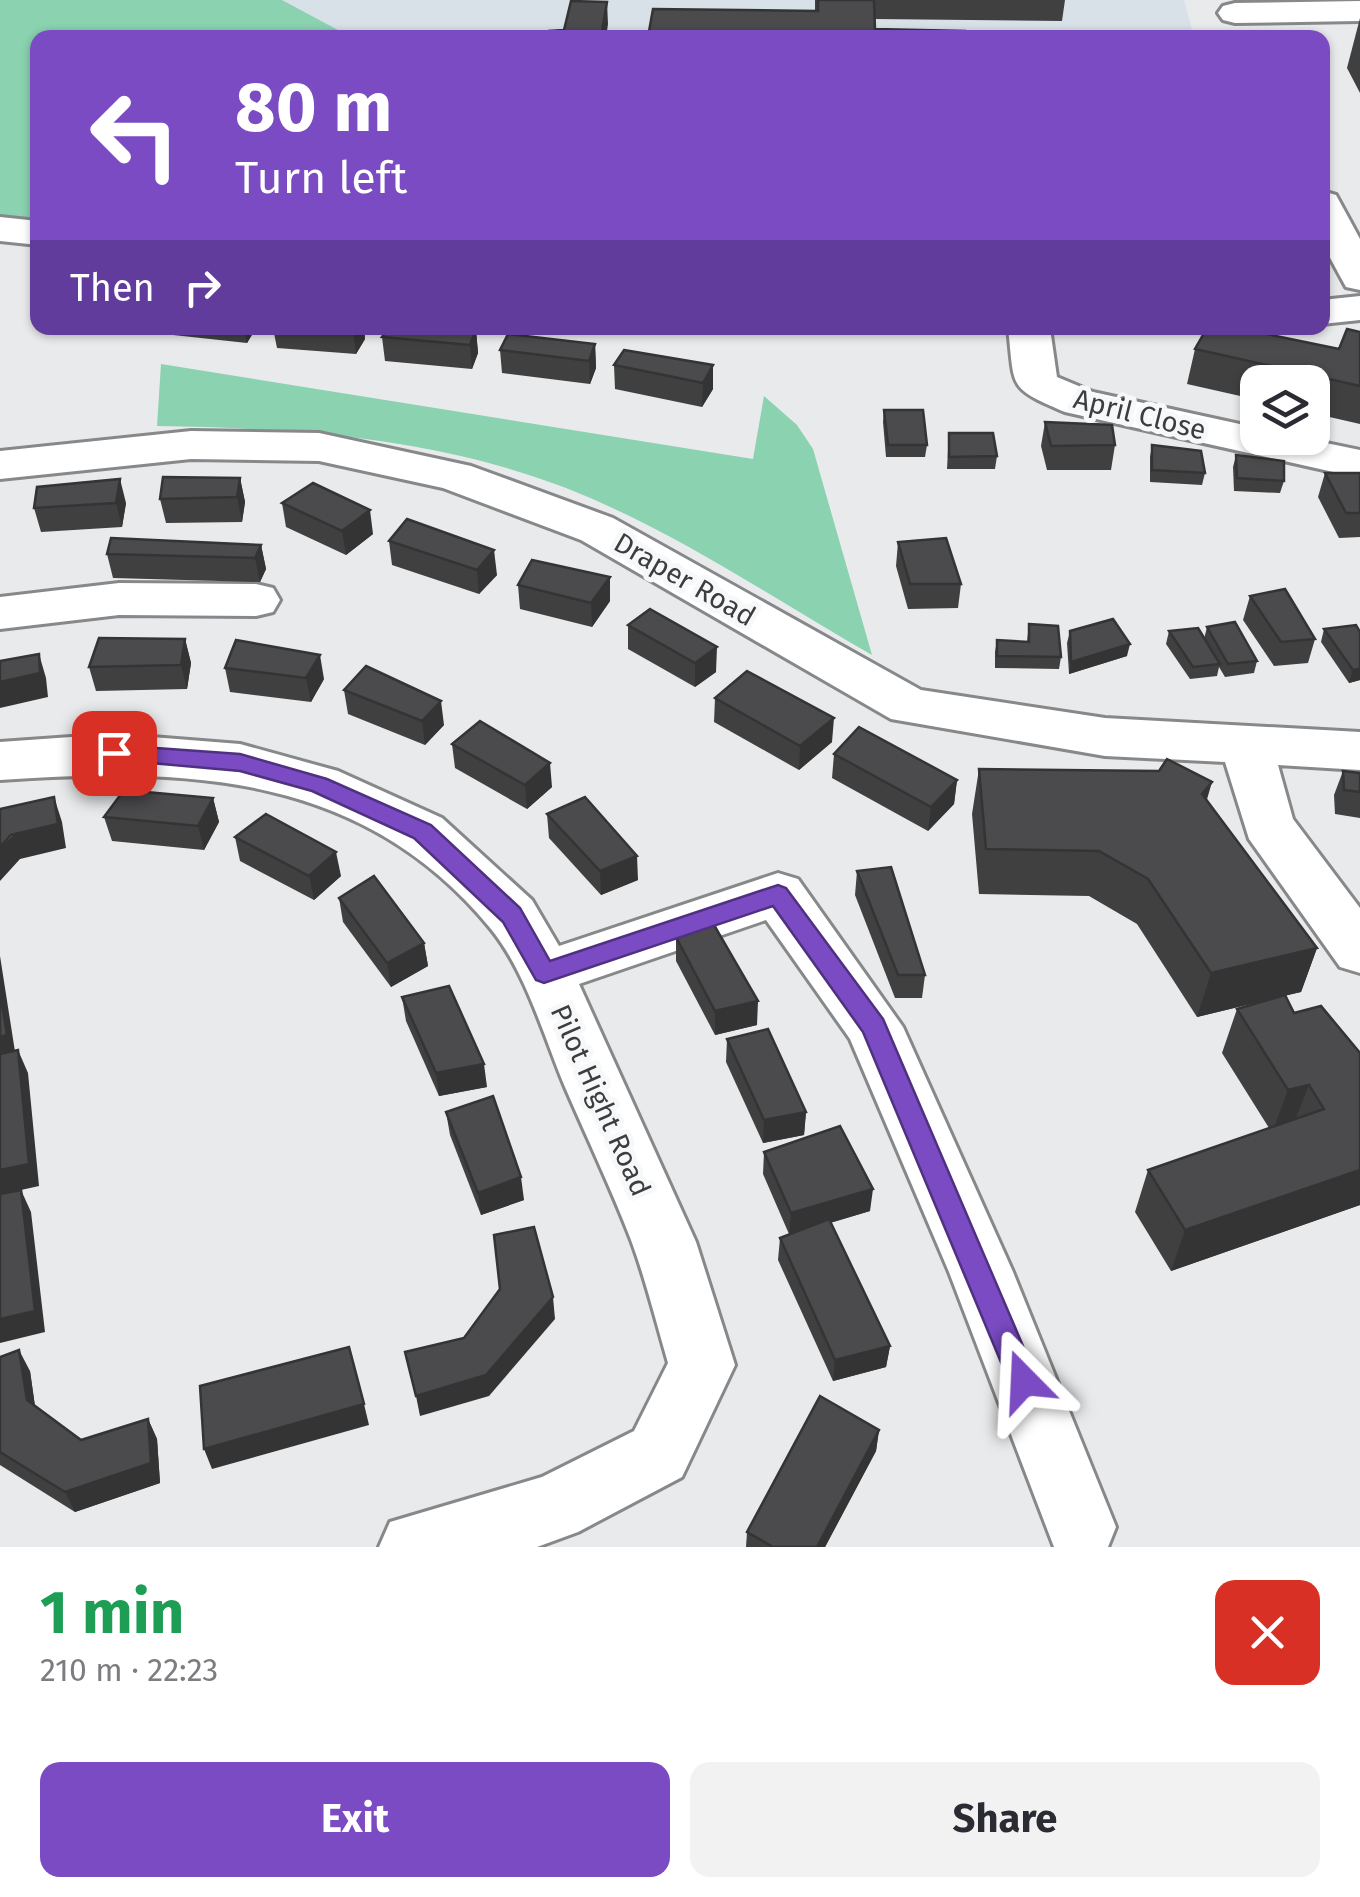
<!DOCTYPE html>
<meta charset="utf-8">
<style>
:root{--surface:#fff;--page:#f2f2f3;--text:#2b2b33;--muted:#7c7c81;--accent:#7a4bc3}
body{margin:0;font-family:"Fira Sans",sans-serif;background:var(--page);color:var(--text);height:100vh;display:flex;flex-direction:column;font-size:38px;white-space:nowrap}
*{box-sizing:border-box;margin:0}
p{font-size:32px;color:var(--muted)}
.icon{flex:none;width:55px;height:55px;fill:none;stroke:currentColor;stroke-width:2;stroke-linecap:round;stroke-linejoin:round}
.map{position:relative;height:1547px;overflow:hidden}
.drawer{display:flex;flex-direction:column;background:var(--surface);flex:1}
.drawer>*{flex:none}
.banner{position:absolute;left:30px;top:30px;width:1300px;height:305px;border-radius:20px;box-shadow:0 2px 8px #0004;background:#7a4bc3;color:#fff;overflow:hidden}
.controls{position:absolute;left:1240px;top:365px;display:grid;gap:20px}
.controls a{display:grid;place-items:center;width:90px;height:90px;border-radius:20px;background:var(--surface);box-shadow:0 2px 8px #0004;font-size:50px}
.pin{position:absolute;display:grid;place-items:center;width:85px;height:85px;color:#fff;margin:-42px;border-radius:20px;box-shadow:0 5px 15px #0006}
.me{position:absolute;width:110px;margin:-55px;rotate:339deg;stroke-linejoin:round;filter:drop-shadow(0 0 8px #0008)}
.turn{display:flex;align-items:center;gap:35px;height:210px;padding:0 40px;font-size:45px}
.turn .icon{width:130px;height:130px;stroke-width:2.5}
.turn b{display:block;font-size:70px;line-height:85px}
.then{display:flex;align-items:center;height:95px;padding:0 40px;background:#0003;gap:20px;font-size:38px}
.round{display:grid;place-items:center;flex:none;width:105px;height:105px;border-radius:20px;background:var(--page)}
.head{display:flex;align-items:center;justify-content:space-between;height:170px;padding:0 40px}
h1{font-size:60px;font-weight:700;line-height:75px;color:#1e9e55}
.primary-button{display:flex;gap:20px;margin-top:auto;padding:20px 40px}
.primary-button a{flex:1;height:115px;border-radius:20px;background:var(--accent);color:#fff;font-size:40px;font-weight:700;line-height:115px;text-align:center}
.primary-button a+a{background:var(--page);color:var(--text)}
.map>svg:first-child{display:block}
</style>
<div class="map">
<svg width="1360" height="1547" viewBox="0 0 1360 1547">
<rect width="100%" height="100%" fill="#e9eaec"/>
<polygon fill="#d8e0e8" points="282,0 1184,0 1194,37 351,38"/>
<g fill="#8ad2b0">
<polygon points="0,0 282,0 351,37 38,38 37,215 34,219 0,216"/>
<path d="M161,364l592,95 11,-63 33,29 16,24 59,206c-101,-58 -197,-124 -306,-167 -130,-50 -271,-60 -409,-62z"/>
</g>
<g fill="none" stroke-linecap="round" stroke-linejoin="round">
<g stroke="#86888a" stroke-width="6">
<g id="minor">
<polygon points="1360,1 1360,21 1235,23 1223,20 1218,13 1223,6 1235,3"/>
<polygon points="1322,191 1336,195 1360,239 1360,290 1346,287 1322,243"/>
<polygon points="0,217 38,221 38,245 0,241"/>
<polygon points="1360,296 1360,320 1322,324 1322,300"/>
<path d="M1008,328h42l7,49 36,15 165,36v10h44l58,12v28l-295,-66c-58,-25 -50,-23 -57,-84z"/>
<polygon points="191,431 319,433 471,466 613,518 921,690 1105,718 1360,732 1360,770 1278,765 1293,819 1360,908 1360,973 1340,967 1249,839 1225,762 1105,756 891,719 581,540 443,488 319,461 191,459 0,479 0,451"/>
<polygon points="119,583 256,584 273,588 280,600 273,612 256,616 119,615 0,629 0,597"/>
<path d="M114,734l126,10 98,27 104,47 90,82 27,46 219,-73 20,6 105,148 110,245 103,255 -8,20h-54l-105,-275 -99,-233 -84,-119 -187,64 117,258 39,123 -53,112 -104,55 -41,15h-158l11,-25 152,-45 92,-46 34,-68c-12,-41 -22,-83 -37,-123 -20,-52 -44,-102 -66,-153 -21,-50 -39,-115 -74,-158 -128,-157 -305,-162 -491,-149v-38z"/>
</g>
</g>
<use href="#minor" fill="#fff" fill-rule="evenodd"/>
</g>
<g fill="#404041">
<polygon points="815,0 1065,0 1062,21 875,19 648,38 815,11"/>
<polygon points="1360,18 1360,93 1347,68"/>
<polygon points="89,328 138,328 137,330"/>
<polygon points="163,328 256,328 247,343 164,334"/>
<polygon points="273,328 364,328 365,339 356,354 277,348"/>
<polygon points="476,330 478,353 472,369 385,361 382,337"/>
<polygon points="1360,332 1360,424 1312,413 1312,382 1258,382 1258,400 1187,384 1195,349 1339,349"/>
<polygon points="595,344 596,368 590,384 502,373 500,350"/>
<polygon points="614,365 713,365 713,389 702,407 615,389"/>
<polygon points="884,410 927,445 925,457 886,457 883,422"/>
<polygon points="1045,422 1115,445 1111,470 1047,470 1041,446"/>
<polygon points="949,433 997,456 995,469 947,469"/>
<polygon points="1152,445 1205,473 1202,485 1150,482 1150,457"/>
<polygon points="1236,455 1284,481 1280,493 1234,491 1233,467"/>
<polygon points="1325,473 1360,473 1360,537 1339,538 1318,497"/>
<polygon points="240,478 245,502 242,522 166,523 160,499"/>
<polygon points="126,503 122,527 41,532 34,508"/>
<polygon points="282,503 373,534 346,555 286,527"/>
<polygon points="389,541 497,575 479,594 392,565"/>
<polygon points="898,542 961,584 958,608 908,609 896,566"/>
<polygon points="261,545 266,569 260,582 113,578 107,554"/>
<polygon points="518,585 610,601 592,627 520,609"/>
<polygon points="1250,596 1315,639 1308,663 1274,666 1243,620"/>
<polygon points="1029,624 1061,657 1059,669 995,668 995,652 997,640 1027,642"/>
<polygon points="628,625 716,672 695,687 628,649"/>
<polygon points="1207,627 1257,661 1254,673 1225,677 1219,667 1217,676 1190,679 1166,644 1169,631 1204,639"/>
<polygon points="1324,629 1360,680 1349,683 1321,642"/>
<polygon points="1070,631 1127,656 1069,674 1067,643"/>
<polygon points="185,639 191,663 187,689 96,691 89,667"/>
<polygon points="225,668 324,679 311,702 230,692"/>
<polygon points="344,690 444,725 425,745 348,714"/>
<polygon points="715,698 832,742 799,770 714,722"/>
<polygon points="452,744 552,787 527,809 455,768"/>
<polygon points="834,754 957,780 954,804 928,831 832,778"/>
<polygon points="979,769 1207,800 1317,948 1301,992 1286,995 1294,1013 1360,1053 1360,1205 1171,1271 1135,1212 1148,1170 1269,1128 1222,1053 1237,1009 1274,998 1197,1017 1137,924 1089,896 979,894 972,814"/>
<polygon points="1343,771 1360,773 1360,818 1335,814 1334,795"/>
<polygon points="213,798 219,822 204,850 112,841 104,817"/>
<polygon points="547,814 638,880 601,895 549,838"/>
<polygon points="235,837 341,876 314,900 240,861"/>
<polygon points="857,871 925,975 922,998 895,998 855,895"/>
<polygon points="339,898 424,943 428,966 391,987 343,922"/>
<polygon points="676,937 757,1025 715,1035 676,961"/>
<polygon points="402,997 487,1087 439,1096 406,1021"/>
<polygon points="727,1039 806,1112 804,1135 763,1143 726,1062"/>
<polygon points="446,1112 524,1200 481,1215 450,1135"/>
<polygon points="764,1152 870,1211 830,1223 890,1346 886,1367 833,1381 778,1260 780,1238 789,1234 763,1174"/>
<polygon points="0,1357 30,1371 35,1406 81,1440 148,1419 157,1439 160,1483 75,1512 0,1465"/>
<polygon points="879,1430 876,1451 825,1547 746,1547 747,1532"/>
</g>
<g fill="#343435">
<polygon points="607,2 608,24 606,38 602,31"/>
<polygon points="244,328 256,328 247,343"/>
<polygon points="354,328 364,328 365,339 356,354 353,330"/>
<polygon points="476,330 478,353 472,369 470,345"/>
<polygon points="595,344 596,368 590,384 589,361"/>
<polygon points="713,365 713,389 702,407 703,383"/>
<polygon points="240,478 245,502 242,522 237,497"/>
<polygon points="120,479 126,503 122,527 116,503"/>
<polygon points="370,510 373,534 346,555 342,531"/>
<polygon points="261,545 266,569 260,582 255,558"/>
<polygon points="494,550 497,575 479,594 477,570"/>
<polygon points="610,577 610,601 592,627 591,603"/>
<polygon points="185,639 191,663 187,689 181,665"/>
<polygon points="1130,644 1127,656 1069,674 1071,662"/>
<polygon points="717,647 716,672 695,687 695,663"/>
<polygon points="39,654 46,678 48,697 0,708 0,682"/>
<polygon points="320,655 324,679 311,702 306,678"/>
<polygon points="1360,669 1360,680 1349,683 1353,670"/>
<polygon points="441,701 444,725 425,745 422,721"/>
<polygon points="834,718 832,742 799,770 800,746"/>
<polygon points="550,763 552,787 527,809 525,785"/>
<polygon points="957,780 954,804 928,831 931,807"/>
<polygon points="1212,782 1199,827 1202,794"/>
<polygon points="54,797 62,822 66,848 20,859 0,881 0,847"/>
<polygon points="213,798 219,822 204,850 198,826"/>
<polygon points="336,852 341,876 314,900 309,876"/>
<polygon points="637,856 638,880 601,895 600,871"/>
<polygon points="424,943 428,966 391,987 387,963"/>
<polygon points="1317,948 1301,992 1197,1017 1211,973"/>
<polygon points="0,956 16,1058 0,1062"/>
<polygon points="758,1001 757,1025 715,1035 715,1011"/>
<polygon points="18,1050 28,1073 39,1186 21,1190 31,1212 45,1332 0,1343 0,1170"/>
<polygon points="484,1064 487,1087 439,1096 436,1073"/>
<polygon points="1309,1085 1292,1128 1272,1133 1288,1090"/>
<polygon points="806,1112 804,1135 763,1143 764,1120"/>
<polygon points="1360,1170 1360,1205 1171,1271 1185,1230"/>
<polygon points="521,1177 524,1200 481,1215 478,1193"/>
<polygon points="873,1189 870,1211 789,1235 791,1213"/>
<polygon points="553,1297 555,1319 489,1396 420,1416 416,1396"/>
<polygon points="890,1346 886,1367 833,1381 835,1360"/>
<polygon points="19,1350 30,1371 37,1421 27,1400"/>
<polygon points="364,1404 369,1425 212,1469 204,1449"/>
<polygon points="148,1419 157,1439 160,1483 75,1512 65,1492"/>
<polygon points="879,1430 876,1451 825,1547 817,1547"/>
</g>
<g fill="#4b4a4c" stroke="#343435" stroke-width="2.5">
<polygon points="818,0 874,0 875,29 965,31 965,38 648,37 653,9 818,11"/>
<polygon points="571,1 607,2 602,31 620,32 619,38 548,38 549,31 564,30"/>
<polygon points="317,328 354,328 353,330"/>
<polygon points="389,328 461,328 476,330 470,345 382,337"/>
<polygon points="1207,328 1238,328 1339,349 1347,329 1360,332 1360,386 1195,349"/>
<polygon points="508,334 595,344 589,361 500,350"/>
<polygon points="624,350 713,365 703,383 614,365"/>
<polygon points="884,410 923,410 927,445 888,445"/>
<polygon points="1045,422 1112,425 1115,445 1051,446"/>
<polygon points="949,433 993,433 997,456 949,457"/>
<polygon points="1152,445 1201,451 1205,473 1152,470"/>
<polygon points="1236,455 1284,461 1284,481 1237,478"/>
<polygon points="1325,473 1360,473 1360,513 1346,513"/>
<polygon points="163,477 240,478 237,497 160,499"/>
<polygon points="120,479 116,503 34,508 37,487"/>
<polygon points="313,483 370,510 342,531 282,503"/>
<polygon points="407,519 494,550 477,570 389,541"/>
<polygon points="111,538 261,545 255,558 107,554"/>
<polygon points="946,538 961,584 910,584 898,542"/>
<polygon points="532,560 610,577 591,603 518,585"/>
<polygon points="1285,589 1315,639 1281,642 1250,596"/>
<polygon points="650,609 717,647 695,663 628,625"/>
<polygon points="1113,619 1130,644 1071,662 1070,631"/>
<polygon points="1235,622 1257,661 1228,664 1207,627"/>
<polygon points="1029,624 1058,626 1061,657 997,656 997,640 1029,642"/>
<polygon points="1356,625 1360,632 1360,669 1353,670 1324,629"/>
<polygon points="1198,628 1220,664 1193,667 1169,631"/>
<polygon points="99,638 185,639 181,665 89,667"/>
<polygon points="236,640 320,655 306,678 225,668"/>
<polygon points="39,654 40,673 0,682 0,661"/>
<polygon points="366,666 441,701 422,721 344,690"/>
<polygon points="747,671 834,718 800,746 715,698"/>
<polygon points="480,721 550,763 525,785 452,744"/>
<polygon points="859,727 957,780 931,807 834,754"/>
<polygon points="1167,759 1212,782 1202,794 1317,948 1211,973 1148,879 1099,851 986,849 979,769 1159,771"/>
<polygon points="1343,771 1360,773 1360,792 1344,790"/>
<polygon points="124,790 213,798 198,826 104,817"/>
<polygon points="54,797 58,824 11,835 0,847 0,809"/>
<polygon points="585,797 637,856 600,871 547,814"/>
<polygon points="266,814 336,852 309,876 235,837"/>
<polygon points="891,867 925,975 898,975 857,871"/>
<polygon points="374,876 424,943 387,963 339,898"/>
<polygon points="714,925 758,1001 715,1011 676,937"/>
<polygon points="449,986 484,1064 436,1073 402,997"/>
<polygon points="0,991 7,1035 0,1037"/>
<polygon points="1285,995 1294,1013 1321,1006 1360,1053 1360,1170 1185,1230 1148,1170 1324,1109 1309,1085 1288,1090 1237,1009"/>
<polygon points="768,1029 806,1112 764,1120 727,1039"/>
<polygon points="18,1050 29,1164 0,1170 0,1054"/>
<polygon points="493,1096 521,1177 478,1193 446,1112"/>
<polygon points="840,1126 873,1189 791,1213 764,1152"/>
<polygon points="21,1190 35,1311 0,1319 0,1194"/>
<polygon points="829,1219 890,1346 835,1360 780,1238"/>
<polygon points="534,1227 553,1297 486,1375 416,1396 405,1352 464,1338 500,1289 494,1235"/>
<polygon points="349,1347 364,1404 204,1449 200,1386"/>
<polygon points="19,1350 27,1400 81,1440 148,1419 151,1463 65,1492 0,1452 0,1357"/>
<polygon points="820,1396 879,1430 817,1547 773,1547 747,1532"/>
</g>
<polygon fill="#7a4bc3" stroke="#4f317f" stroke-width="2.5" points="114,745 240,754 327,779 431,825 520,908 550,961 778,885 786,888 883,1019 1038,1381 1034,1391 1024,1395 1013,1391 863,1032 773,906 544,983 536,980 503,922 414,838 312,791 240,771 106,759 102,753"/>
<g text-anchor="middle" stroke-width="10" stroke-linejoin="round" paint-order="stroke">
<g font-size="28" fill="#3c3d3d" stroke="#f6f8fa">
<text transform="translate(1140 414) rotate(14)" y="10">April Close</text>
<text transform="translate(685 579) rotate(30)" y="10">Draper Road</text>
<text transform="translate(601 1100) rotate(66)" y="10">Pilot Hight Road</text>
</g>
</g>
</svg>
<div class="controls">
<a><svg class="icon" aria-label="layers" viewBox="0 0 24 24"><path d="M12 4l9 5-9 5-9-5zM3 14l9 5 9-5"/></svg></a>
</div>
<div class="pin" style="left:114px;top:753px;background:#d93025"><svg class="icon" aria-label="arrive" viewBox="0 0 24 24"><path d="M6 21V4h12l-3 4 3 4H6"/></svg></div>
<svg class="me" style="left:1024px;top:1381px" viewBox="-20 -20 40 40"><path d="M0-17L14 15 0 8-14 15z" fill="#7a4bc3" stroke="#fff" stroke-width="4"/></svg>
<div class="banner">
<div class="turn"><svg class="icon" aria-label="left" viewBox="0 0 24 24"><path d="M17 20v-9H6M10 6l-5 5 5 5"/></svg><div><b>80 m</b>Turn left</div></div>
<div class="then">Then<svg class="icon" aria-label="right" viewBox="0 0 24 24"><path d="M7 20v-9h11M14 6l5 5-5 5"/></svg></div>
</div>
</div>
<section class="drawer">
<div class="head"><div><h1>1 min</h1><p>210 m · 22:23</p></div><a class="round" style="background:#d93025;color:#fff"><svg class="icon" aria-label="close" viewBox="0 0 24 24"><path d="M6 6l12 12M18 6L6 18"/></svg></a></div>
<div class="primary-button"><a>Exit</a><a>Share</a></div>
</section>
